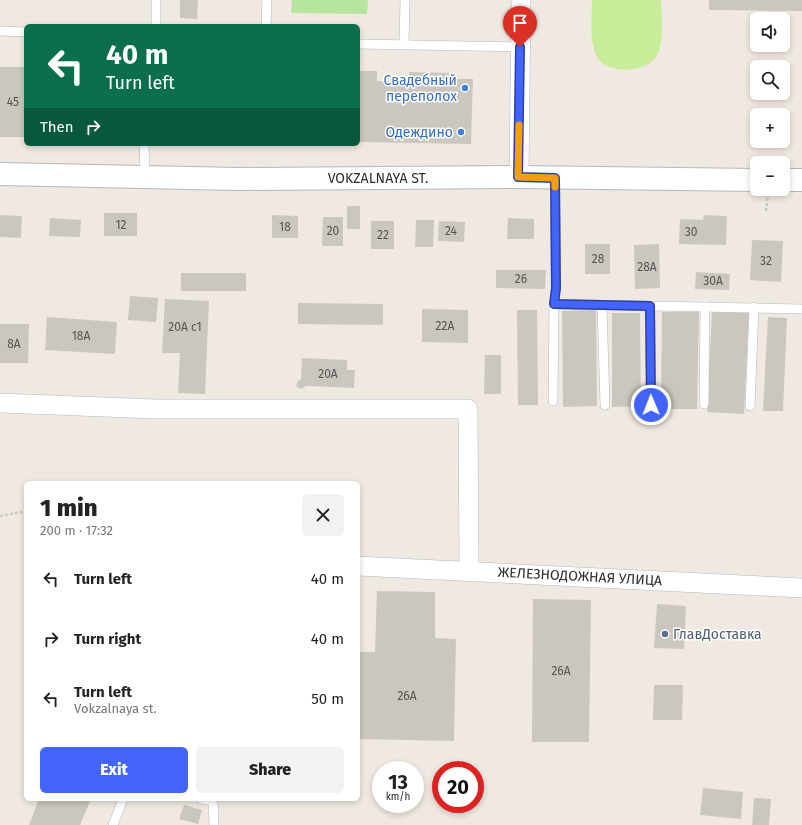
<!DOCTYPE html>
<meta charset="utf-8">
<style>
:root{--surface:#fff;--page:#f2f2f2;--text:#222;--muted:#767676;--accent:#4264fb}
body{margin:0;font-family:"Fira Sans",sans-serif;background:var(--page);color:var(--text);height:100vh;display:flex;flex-direction:column;font-size:15px;white-space:nowrap}
*{box-sizing:border-box;margin:0}
p{font-size:13px;color:var(--muted)}
.icon{flex:none;width:22px;height:22px;fill:none;stroke:currentColor;stroke-width:2;stroke-linecap:round;stroke-linejoin:round}
.map{position:relative;flex:1;overflow:hidden}
.side{position:absolute;left:24px;top:481px;width:336px;height:320px;display:flex;flex-direction:column;background:var(--surface);border-radius:6px;box-shadow:0 2px 6px #0003}
.side>*{flex:none}
.hud{position:absolute;left:24px;top:24px;width:336px;height:122px;border-radius:6px;box-shadow:0 2px 6px #0003;background:#0b6e4f;color:#fff;overflow:hidden}
.fabs{position:absolute;left:750px;top:12px;display:grid;gap:8px}
.fabs a{display:grid;place-items:center;width:40px;height:40px;border-radius:6px;background:var(--surface);box-shadow:0 2px 6px #0003;font-size:20px}
.speed{position:absolute;left:372px;top:761px;display:flex;gap:8px;font-size:20px;font-weight:700;text-align:center}
.speed>*{display:grid;place-content:center;width:52px;height:52px;border-radius:50%;background:var(--surface);box-shadow:0 2px 6px #0003;line-height:1}
.speed small{font-size:10px;font-weight:400}
.speed .limit{border:6px solid #d22;background:#fff;color:#111}
.pin{position:absolute;display:grid;place-items:center;width:34px;height:34px;color:#fff;margin:-41px -17px;border-radius:50% 50% 50% 0;rotate:-45deg;box-shadow:0 0 4px #0007}
.pin .icon{rotate:45deg}
.me{position:absolute;width:44px;margin:-22px;rotate:359deg;stroke-linejoin:round;filter:drop-shadow(0 0 3px #0008)}
.turn{display:flex;align-items:center;gap:14px;height:84px;padding:0 16px;font-size:18px}
.turn .icon{width:52px;height:52px;stroke-width:2.5}
.turn b{display:block;font-size:28px;line-height:34px}
.then{display:flex;align-items:center;height:38px;padding:0 16px;background:#0003;gap:8px;font-size:15px}
.round{display:grid;place-items:center;flex:none;width:42px;height:42px;border-radius:6px;background:var(--page)}
.head{display:flex;align-items:center;justify-content:space-between;height:68px;padding:0 16px}
h1{font-size:24px;font-weight:800;line-height:30px}
.action{display:flex;gap:8px;margin-top:auto;padding:8px 16px}
.action a{flex:1;height:46px;border-radius:6px;background:var(--accent);color:#fff;font-size:16px;font-weight:800;line-height:46px;text-align:center}
.action a+a{background:var(--page);color:var(--text)}
ul{padding:0;list-style:none}
li{display:flex;align-items:center;gap:12px;height:60px;padding:0 16px}
li div{flex:1}
li b{display:block;font-size:15px}
li em{font-style:normal}
.map>svg:first-child{display:block}
</style>
<div class="map">
<svg width="802" height="825" viewBox="0 0 802 825">
<rect width="100%" height="100%" fill="#efe9e1"/>
<polygon fill="#b6e59e" points="292,0 368,0 367,14 291,13"/>
<path fill="#c9ec9a" d="M592,0h69c0,16 4,40 -4,55 -10,19 -52,20 -61,0 -7,-16 -4,-37 -4,-55z"/>
<g fill="#cbc7bf">
<polygon points="180,0 198,0 197,19 180,18"/>
<polygon points="709,0 802,0 802,11 709,10"/>
<rect x="0" y="67" width="26" height="70"/>
<polygon points="358,71 377,71 377,81 409,82 409,72 456,73 456,79 473,79 471,144 358,142"/>
<rect x="347" y="206" width="13" height="23"/>
<rect x="104" y="213" width="33" height="23"/>
<polygon points="0,215 22,216 21,238 0,237"/>
<polygon points="272,215 298,216 298,238 272,238"/>
<polygon points="704,215 727,216 726,245 679,244 680,219 703,220"/>
<polygon points="323,217 343,217 343,246 322,246"/>
<polygon points="50,218 81,220 80,237 49,236"/>
<polygon points="508,218 534,219 534,239 507,239"/>
<polygon points="416,220 434,220 433,247 415,247"/>
<rect x="371" y="221" width="23" height="28"/>
<polygon points="439,221 465,222 464,242 438,241"/>
<polygon points="752,240 783,241 781,282 750,280"/>
<rect x="585" y="244" width="25" height="30"/>
<polygon points="659,244 660,288 635,289 634,245"/>
<polygon points="496,270 546,270 545,289 496,288"/>
<polygon points="696,272 730,274 729,290 695,289"/>
<rect x="181" y="273" width="65" height="18"/>
<polygon points="130,296 158,298 156,322 128,320"/>
<polygon points="165,299 209,301 205,394 178,393 180,353 162,353"/>
<polygon points="298,303 383,304 383,325 298,324"/>
<polygon points="422,309 468,310 468,343 422,342"/>
<polygon points="517,310 537,310 538,405 518,405"/>
<polygon points="596,310 597,406 563,407 562,311"/>
<polygon points="662,312 699,312 697,409 661,409"/>
<polygon points="712,312 749,313 744,414 707,412"/>
<polygon points="612,313 640,313 641,406 612,407"/>
<polygon points="47,317 117,322 115,354 45,350"/>
<polygon points="768,317 787,318 783,411 763,411"/>
<polygon points="0,324 29,324 28,363 0,363"/>
<polygon points="485,355 501,355 501,394 484,394"/>
<polygon points="302,358 347,360 347,370 355,370 354,388 306,386 302,389 298,388 296,385 298,381 301,379"/>
<polygon points="377,591 435,592 435,638 456,639 454,741 358,739 358,652 375,652"/>
<polygon points="533,599 591,600 589,742 532,742"/>
<polygon points="657,604 686,606 684,649 654,648"/>
<polygon points="654,685 683,685 682,720 653,720"/>
<polygon points="703,788 743,792 741,819 700,815"/>
<polygon points="754,798 771,799 769,825 752,825"/>
<polygon points="39,799 91,799 80,825 29,825"/>
<polygon points="184,805 202,810 198,824 179,819"/>
</g>
<g fill="none" stroke-linecap="round" stroke-linejoin="round">
<g stroke="#b4b7c1" stroke-width="10">
<g id="lane">
<polyline points="156,26 156,0"/>
<polyline points="266,26 267,0"/>
<polyline points="0,31 26,32"/>
<polyline points="358,44 520,47"/>
<polyline points="404,45 405,0"/>
<polyline points="144,144 145,176"/>
<polyline points="554,304 802,309"/>
<polyline points="602,305 605,405"/>
<polyline points="650,306 651,405"/>
<polyline points="553,401 554,304 556,288 555,178"/>
<polyline points="704,404 705,307"/>
<polyline points="750,406 754,307"/>
<polyline points="201,799 213,801 214,825"/>
<polyline points="113,825 123,799"/>
</g>
</g>
<g stroke="#b4b7c1" stroke-width="20">
<g id="street">
<polyline points="519,177 521,0"/>
<polyline points="0,403 156,409 468,409 469,571"/>
<polyline points="358,566 802,588"/>
</g>
</g>
<g stroke="#b4b7c1" stroke-width="24">
<g id="secondary">
<polyline points="0,174 237,179 519,177 757,180"/>
<polyline points="783,180 802,180"/>
</g>
</g>
<g stroke="#c9c9c9" stroke-width="2.5" stroke-dasharray="3 2" stroke-linecap="butt">
<polyline points="766,211 768,195"/>
<polyline points="0,516 26,511"/>
</g>
<use href="#lane" stroke="#fff" stroke-width="9"/>
<use href="#street" stroke="#fff" stroke-width="19"/>
<use href="#secondary" stroke="#fff" stroke-width="22"/>
</g>
<g fill="none" stroke-linecap="round" stroke-linejoin="round">
<g stroke="#2b41a3" stroke-width="10">
<polyline id="route" points="520,47 518,177 555,178 556,288 554,304 650,306 651,405"/>
</g>
<use href="#route" stroke="#4264fb" stroke-width="7"/>
<polyline stroke="#f59e0b" stroke-width="7" points="519,125 518,177 555,178 555,187"/>
</g>
<g fill="#3f7fe0" stroke="#fff" stroke-width="1.5">
<circle cx="465" cy="88" r="4"/>
<circle cx="461" cy="132" r="4"/>
</g>
<circle fill="#5c6f8a" stroke="#fff" stroke-width="1.5" cx="665" cy="634" r="4"/>
<g text-anchor="middle" stroke-width="3" stroke-linejoin="round" paint-order="stroke">
<g font-size="12" fill="#555452">
<text x="13" y="106">45</text>
<text x="121" y="229">12</text>
<text x="285" y="231">18</text>
<text x="333" y="235">20</text>
<text x="451" y="235">24</text>
<text x="691" y="236">30</text>
<text x="383" y="239">22</text>
<text x="598" y="263">28</text>
<text x="766" y="265">32</text>
<text x="647" y="271">28А</text>
<text x="521" y="283">26</text>
<text x="713" y="285">30А</text>
<text x="445" y="330">22А</text>
<text x="185" y="331">20А с1</text>
<text x="81" y="340">18А</text>
<text x="14" y="348">8А</text>
<text x="328" y="378">20А</text>
<text x="561" y="675">26А</text>
<text x="407" y="700">26А</text>
</g>
<g font-size="14" fill="#366cbe" stroke="#fff" text-anchor="end">
<text x="457" y="85">Свадебный<tspan x="457" dy="16">переполох</tspan></text>
<text x="453" y="137">Одеждино</text>
</g>
<g font-size="14" fill="#2e2e2e" stroke="#fff">
<text x="378" y="183">VOKZALNAYA ST.</text>
<text transform="translate(580 576) rotate(3)" y="5">ЖЕЛЕЗНОДОЖНАЯ УЛИЦА</text>
</g>
<g font-size="14" fill="#4e5e75" stroke="#fff" text-anchor="start">
<text x="673" y="639">ГлавДоставка</text>
</g>
</g>
</svg>
<div class="fabs">
<a><svg class="icon" aria-label="sound" viewBox="0 0 24 24"><path d="M4 9h4l5-4v14l-5-4H4zM17 9q2 3 0 6"/></svg></a>
<a><svg class="icon" aria-label="search" viewBox="0 0 24 24"><circle cx="10" cy="10" r="6"/><path d="M15 15l6 6"/></svg></a>
<a>+</a>
<a>−</a>
</div>
<div class="speed"><div>13<small>km/h</small></div><div class="limit">20</div></div>
<div class="pin" style="left:520px;top:47px;background:#d93025"><svg class="icon" aria-label="arrive" viewBox="0 0 24 24"><path d="M6 21V4h12l-3 4 3 4H6"/></svg></div>
<svg class="me" style="left:651px;top:405px" viewBox="-20 -20 40 40"><circle r="17" fill="#4264fb" stroke="#fff" stroke-width="3"/><path d="M0-11L8 9 0 5-8 9z" fill="#fff"/></svg>
<div class="hud">
<div class="turn"><svg class="icon" aria-label="left" viewBox="0 0 24 24"><path d="M17 20v-9H6M10 6l-5 5 5 5"/></svg><div><b>40 m</b>Turn left</div></div>
<div class="then">Then<svg class="icon" aria-label="right" viewBox="0 0 24 24"><path d="M7 20v-9h11M14 6l5 5-5 5"/></svg></div>
</div>
<section class="side">
<div class="head"><div><h1>1 min</h1><p>200 m · 17:32</p></div><a class="round"><svg class="icon" aria-label="close" viewBox="0 0 24 24"><path d="M6 6l12 12M18 6L6 18"/></svg></a></div>
<ul>
<li><svg class="icon" aria-label="left" viewBox="0 0 24 24"><path d="M17 20v-9H6M10 6l-5 5 5 5"/></svg><div><b>Turn left</b></div><em>40 m</em></li>
<li><svg class="icon" aria-label="right" viewBox="0 0 24 24"><path d="M7 20v-9h11M14 6l5 5-5 5"/></svg><div><b>Turn right</b></div><em>40 m</em></li>
<li><svg class="icon" aria-label="left" viewBox="0 0 24 24"><path d="M17 20v-9H6M10 6l-5 5 5 5"/></svg><div><b>Turn left</b><p>Vokzalnaya st.</p></div><em>50 m</em></li>
</ul>
<div class="action"><a>Exit</a><a>Share</a></div>
</section>
</div>
